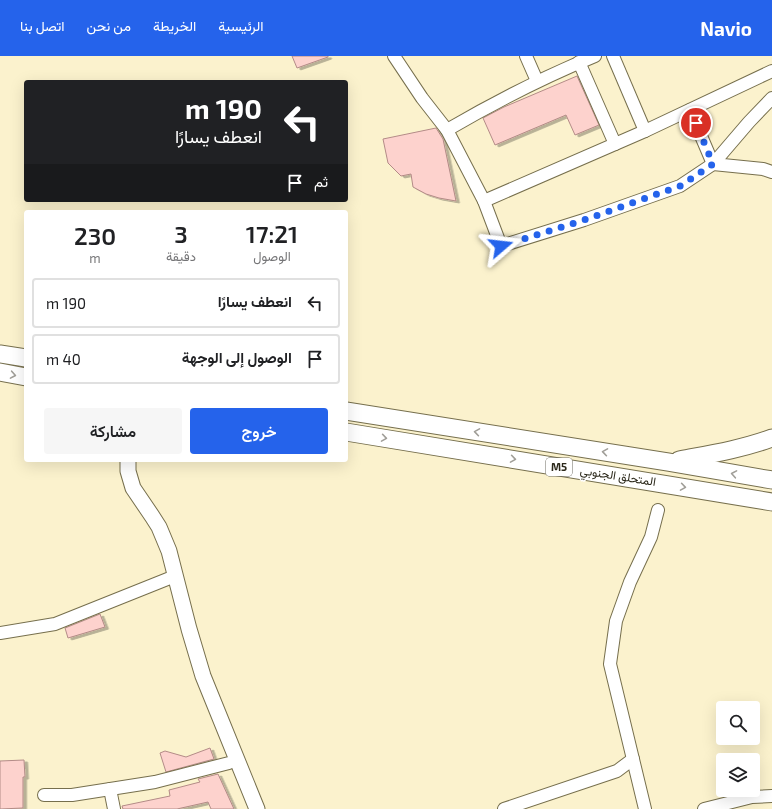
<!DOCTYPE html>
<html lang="ar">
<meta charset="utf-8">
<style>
:root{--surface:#fff;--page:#f6f6f6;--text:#202124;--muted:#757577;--line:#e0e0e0;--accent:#2563eb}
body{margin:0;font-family:"Exo 2",Vazirmatn,sans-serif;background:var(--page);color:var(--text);direction:rtl;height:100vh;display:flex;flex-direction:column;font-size:15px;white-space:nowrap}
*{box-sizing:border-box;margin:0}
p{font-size:13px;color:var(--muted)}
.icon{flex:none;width:22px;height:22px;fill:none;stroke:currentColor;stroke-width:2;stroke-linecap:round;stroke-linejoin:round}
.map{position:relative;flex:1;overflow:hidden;direction:ltr}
.panel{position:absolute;left:24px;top:154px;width:324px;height:252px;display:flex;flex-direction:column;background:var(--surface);border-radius:4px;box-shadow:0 4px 16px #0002;direction:rtl}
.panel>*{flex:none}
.top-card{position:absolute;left:24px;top:24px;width:324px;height:122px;border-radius:4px;box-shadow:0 4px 16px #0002;direction:rtl;background:#202124;color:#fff;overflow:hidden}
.controls{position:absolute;left:716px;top:645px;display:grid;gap:8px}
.controls a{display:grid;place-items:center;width:44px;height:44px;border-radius:4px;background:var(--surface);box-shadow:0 4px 16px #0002;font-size:20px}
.pin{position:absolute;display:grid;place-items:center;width:34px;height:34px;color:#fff;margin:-17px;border:2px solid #fff;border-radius:50%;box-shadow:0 1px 4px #0007}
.me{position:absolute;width:44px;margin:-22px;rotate:73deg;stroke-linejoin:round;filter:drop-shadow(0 0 3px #0008)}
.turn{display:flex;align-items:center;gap:14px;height:84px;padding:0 20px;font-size:18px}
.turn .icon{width:52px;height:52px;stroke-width:2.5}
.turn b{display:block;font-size:28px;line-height:34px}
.then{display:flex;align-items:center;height:38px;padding:0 20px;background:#0003;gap:8px;font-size:15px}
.eta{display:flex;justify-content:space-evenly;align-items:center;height:68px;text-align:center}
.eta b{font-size:24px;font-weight:600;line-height:28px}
.button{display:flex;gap:8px;margin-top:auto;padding:8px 20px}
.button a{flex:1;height:46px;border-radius:4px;background:var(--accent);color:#fff;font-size:16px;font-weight:600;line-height:46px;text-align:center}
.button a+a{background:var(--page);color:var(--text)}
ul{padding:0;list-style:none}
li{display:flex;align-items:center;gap:12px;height:50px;margin:0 8px 6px;padding:0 12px;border:2px solid var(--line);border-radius:4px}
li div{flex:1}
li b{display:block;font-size:15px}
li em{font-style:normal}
header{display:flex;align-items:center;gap:24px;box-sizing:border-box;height:56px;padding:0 20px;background:var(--accent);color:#fff}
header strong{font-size:19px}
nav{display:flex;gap:22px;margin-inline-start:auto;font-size:14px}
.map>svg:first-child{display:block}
</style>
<header>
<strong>Navio</strong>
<nav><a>الرئيسية</a><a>الخريطة</a><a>من نحن</a><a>اتصل بنا</a></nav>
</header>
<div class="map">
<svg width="772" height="753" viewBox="0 0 772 753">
<defs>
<filter id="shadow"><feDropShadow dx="3.5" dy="2" stdDeviation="0" flood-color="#0004"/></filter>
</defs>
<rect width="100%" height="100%" fill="#fbf2cd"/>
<g fill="#fdd2cd" stroke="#b38b87" filter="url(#shadow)">
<polygon points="292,0 328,0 328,1 297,12"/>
<polygon points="577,20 599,69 575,79 566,59 495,89 483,62 504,51"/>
<polygon points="436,72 443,83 456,145 439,142 426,138 413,131 411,118 401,120 388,107 383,83"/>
<polygon points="100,558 105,571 68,582 65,572"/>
<polygon points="210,692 214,703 166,716 160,697 165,695 186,701"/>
<polygon points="24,704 25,721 23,721 23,752 0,753 0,705"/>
<polygon points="218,718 234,753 211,753 208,746 177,753 123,753 122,750 170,740 169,734 200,726 198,723"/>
</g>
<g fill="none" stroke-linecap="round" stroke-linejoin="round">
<g stroke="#766f4d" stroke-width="14">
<g id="minor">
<polyline points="394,0 422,42 447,74 484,145 501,190 584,164 680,130 713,108 749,66 772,42"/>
<polyline points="526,0 537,25"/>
<polyline points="613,0 645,75"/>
<polyline points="579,6 615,88"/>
<polyline points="690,54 713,108 763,113 772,116"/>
<path d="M447,74c48,-28 97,-53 148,-74"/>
<polyline points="484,145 645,75 772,15"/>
<polyline points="0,577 55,568 175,520"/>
<polyline points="110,733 114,753"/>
<polyline points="44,739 72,739 155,726 229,707"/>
<polyline points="504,753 617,715 633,703"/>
<polyline points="645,753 610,608 616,565 630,526 651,481 658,454"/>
<polyline points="704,753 752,741 772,740"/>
</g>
</g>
<g stroke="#766f4d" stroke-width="17">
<polyline id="major" points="128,404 128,415 133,432 152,460 159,471 169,495 189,573 203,620 257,753"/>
</g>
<g stroke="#766f4d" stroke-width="19">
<g id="highway">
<polyline points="0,298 26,302"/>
<polyline points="0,316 26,321"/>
<polyline points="346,355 668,406 772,424"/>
<polyline points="346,376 772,446"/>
<path d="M679,404c32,-6 63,-11 93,-22"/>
</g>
</g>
<use href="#minor" stroke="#fff" stroke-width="12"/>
<use href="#major" stroke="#fff" stroke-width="15"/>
<use href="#highway" stroke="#fff" stroke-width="17"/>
</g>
<defs><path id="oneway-chevron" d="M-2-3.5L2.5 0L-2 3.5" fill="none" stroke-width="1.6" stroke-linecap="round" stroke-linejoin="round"/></defs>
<g stroke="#a09e98">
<use href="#oneway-chevron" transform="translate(13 319) rotate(10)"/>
<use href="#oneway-chevron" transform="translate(477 376) rotate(-171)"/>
<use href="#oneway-chevron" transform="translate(384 382) rotate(9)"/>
<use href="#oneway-chevron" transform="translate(605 396) rotate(-171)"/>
<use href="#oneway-chevron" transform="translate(513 403) rotate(9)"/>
<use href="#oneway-chevron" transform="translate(734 418) rotate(-170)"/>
<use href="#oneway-chevron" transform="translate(683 431) rotate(9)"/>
</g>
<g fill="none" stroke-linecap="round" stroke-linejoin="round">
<polyline stroke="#2563eb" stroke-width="7" stroke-dasharray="0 12.6" points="501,190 584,164 680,130 713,108 696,67"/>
</g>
<g text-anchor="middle" stroke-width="3" stroke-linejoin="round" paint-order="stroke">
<rect fill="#fff" stroke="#6b685f" stroke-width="1" x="546" y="402" width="26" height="18" rx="3"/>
<g font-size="11" font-weight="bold" fill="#2b281a">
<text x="559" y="415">M5</text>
</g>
<g font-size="12" fill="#2b281a" stroke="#fff">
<text transform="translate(618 420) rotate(9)" y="4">المتحلق الجنوبي</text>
</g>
</g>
</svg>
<div class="controls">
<a><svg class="icon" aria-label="search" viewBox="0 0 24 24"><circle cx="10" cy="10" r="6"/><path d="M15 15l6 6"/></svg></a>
<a><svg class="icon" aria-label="layers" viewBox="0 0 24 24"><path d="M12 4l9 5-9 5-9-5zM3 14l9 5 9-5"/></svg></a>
</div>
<div class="pin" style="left:696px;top:67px;background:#d93025"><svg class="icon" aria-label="arrive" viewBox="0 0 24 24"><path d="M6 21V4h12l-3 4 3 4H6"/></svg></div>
<svg class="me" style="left:501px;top:190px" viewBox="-20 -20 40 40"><path d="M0-17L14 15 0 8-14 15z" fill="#2563eb" stroke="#fff" stroke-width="4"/></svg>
<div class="top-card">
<div class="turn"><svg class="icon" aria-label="left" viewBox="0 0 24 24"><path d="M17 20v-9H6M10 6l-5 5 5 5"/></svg><div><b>190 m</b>انعطف يسارًا</div></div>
<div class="then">ثم<svg class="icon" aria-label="arrive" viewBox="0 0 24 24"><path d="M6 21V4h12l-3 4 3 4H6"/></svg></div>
</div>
<section class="panel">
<div class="eta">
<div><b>17:21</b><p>الوصول</p></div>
<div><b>3</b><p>دقيقة</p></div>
<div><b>230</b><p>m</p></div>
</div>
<ul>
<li><svg class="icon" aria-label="left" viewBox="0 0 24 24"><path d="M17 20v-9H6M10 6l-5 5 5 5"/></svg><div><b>انعطف يسارًا</b></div><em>190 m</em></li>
<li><svg class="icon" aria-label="arrive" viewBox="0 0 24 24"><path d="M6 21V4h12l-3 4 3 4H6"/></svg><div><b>الوصول إلى الوجهة</b></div><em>40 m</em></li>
</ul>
<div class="button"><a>خروج</a><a>مشاركة</a></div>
</section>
</div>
